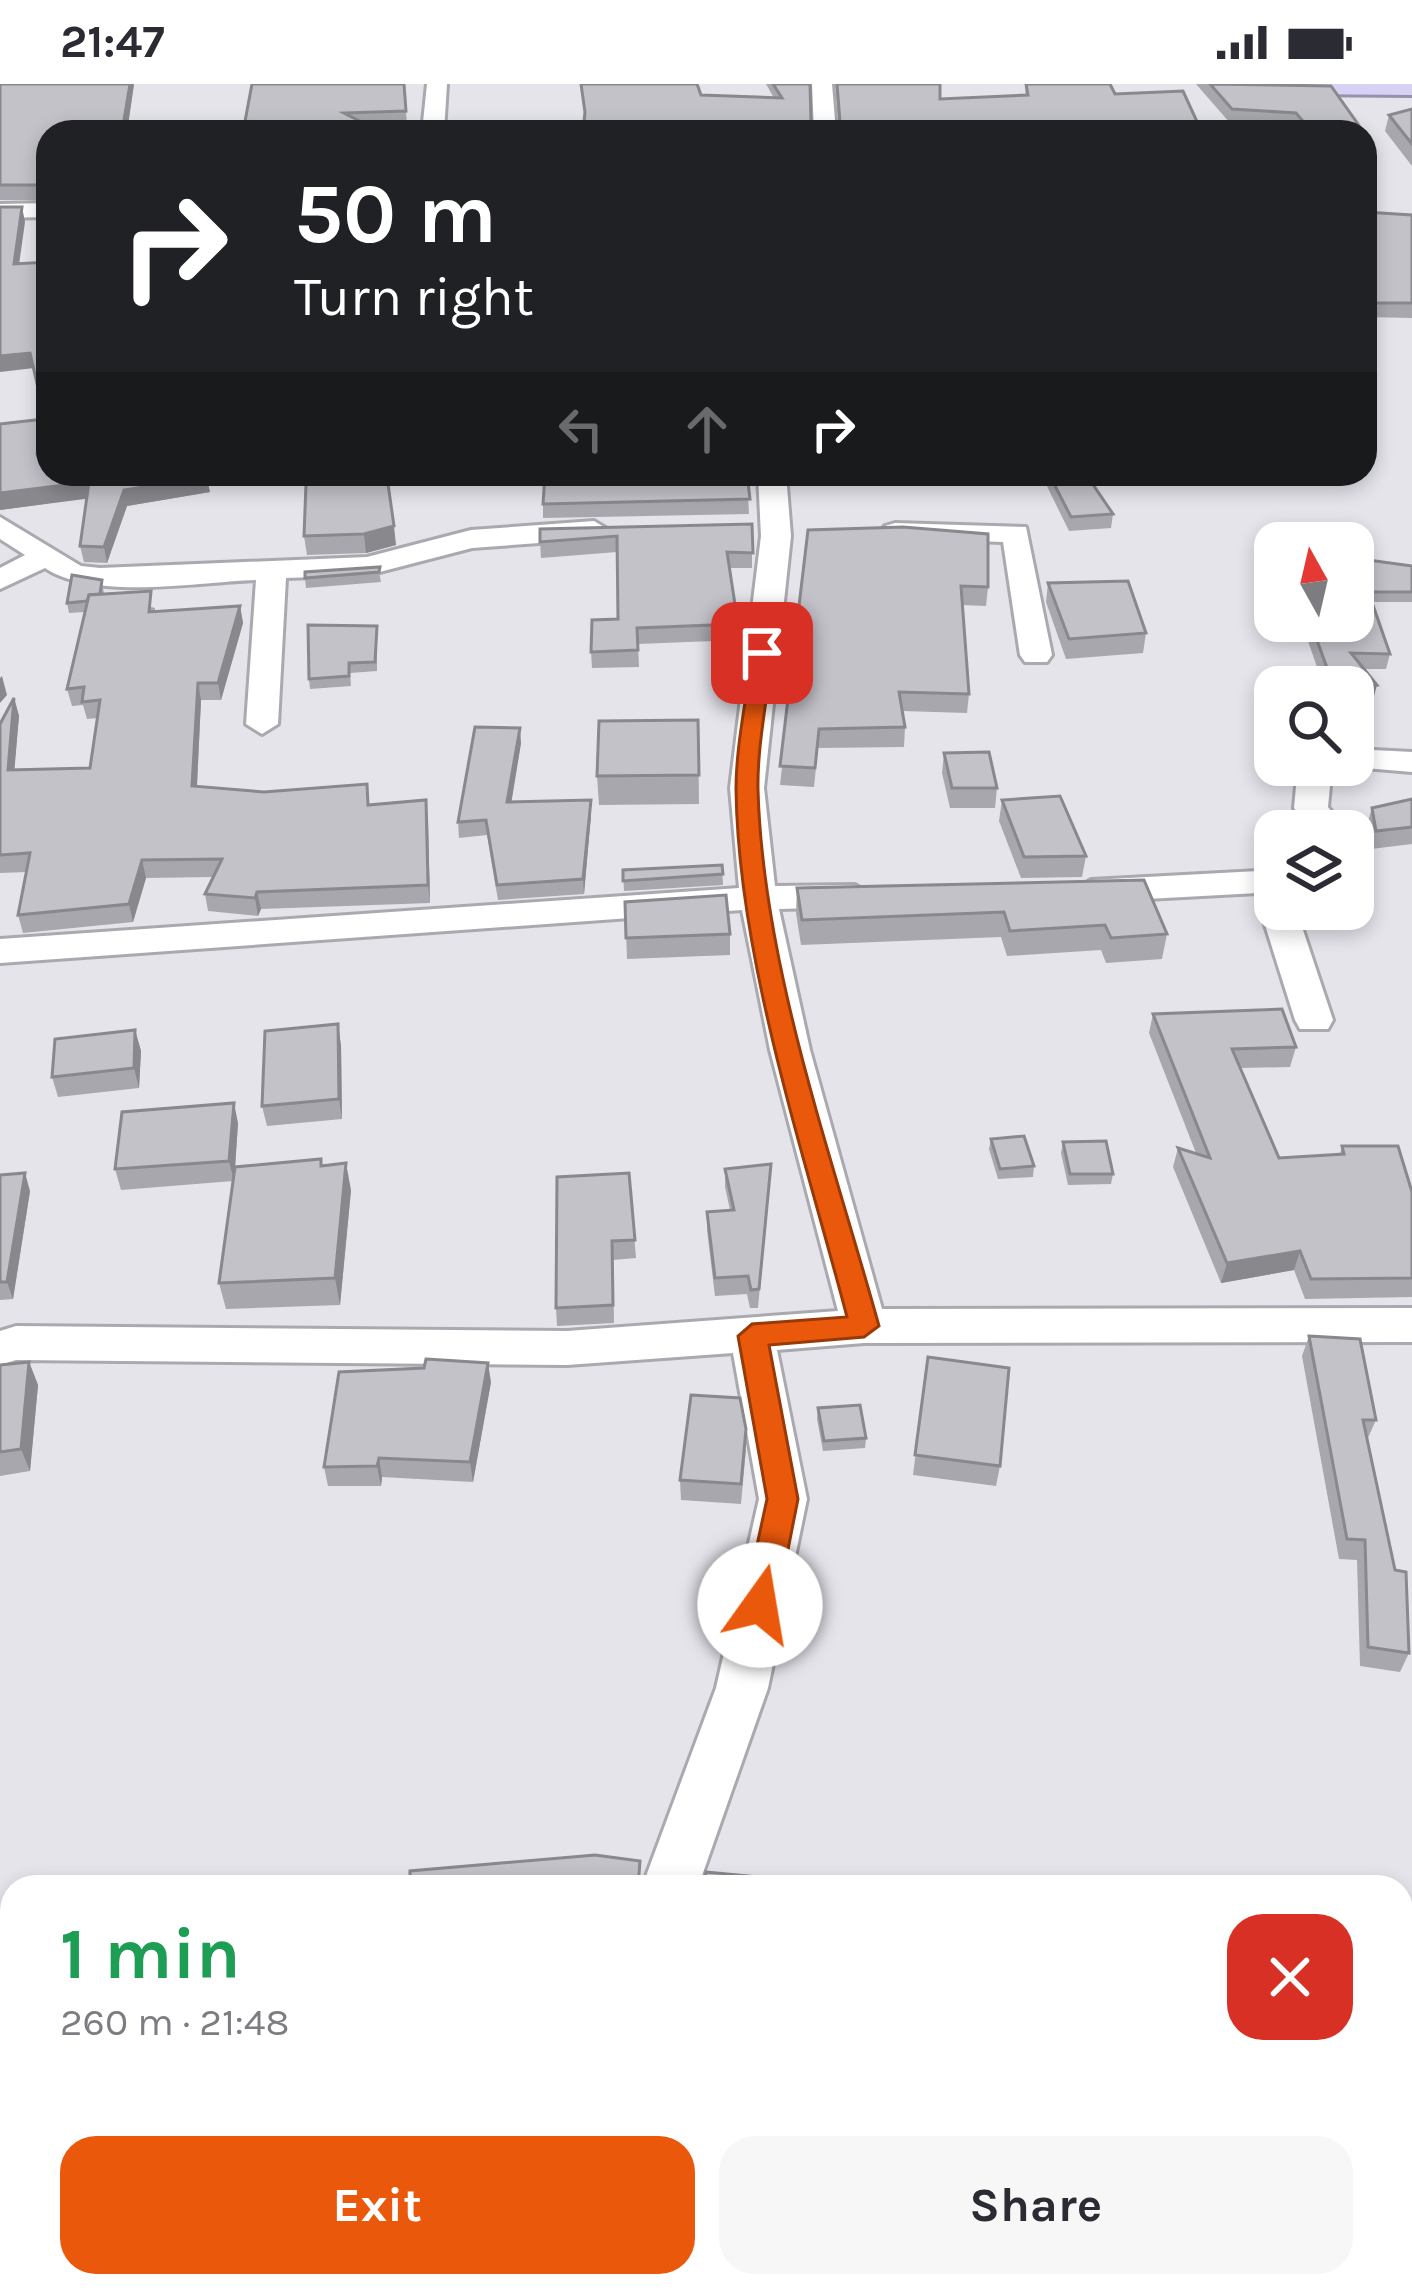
<!DOCTYPE html>
<meta charset="utf-8">
<style>
:root{--surface:#fff;--page:#f7f7f7;--text:#2b2b33;--muted:#7c7c81;--accent:#ea580c}
body{margin:0;font-family:Karla,sans-serif;background:var(--page);color:var(--text);height:100vh;display:flex;flex-direction:column;font-size:45px;white-space:nowrap}
*{box-sizing:border-box;margin:0}
p{font-size:39px;color:var(--muted)}
.icon{flex:none;width:66px;height:66px;fill:none;stroke:currentColor;stroke-width:2;stroke-linecap:round;stroke-linejoin:round}
.map{position:relative;flex:1;overflow:hidden}
.drawer{position:absolute;left:0px;top:1791px;width:1413px;height:423px;display:flex;flex-direction:column;background:var(--surface);border-radius:36px 36px 0 0;box-shadow:0 6px 18px #0003}
.drawer>*{flex:none}
.guide{position:absolute;left:36px;top:36px;width:1341px;height:366px;border-radius:36px;box-shadow:0 6px 18px #0003;background:#202124;color:#fff;overflow:hidden}
.needle{width:78px;rotate:352deg}
.fabs{position:absolute;left:1254px;top:438px;display:grid;gap:24px}
.fabs a{display:grid;place-items:center;width:120px;height:120px;border-radius:24px;background:var(--surface);box-shadow:0 6px 18px #0003;font-size:60px}
.pin{position:absolute;display:grid;place-items:center;width:102px;height:102px;color:#fff;margin:-51px;border-radius:24px;box-shadow:0 6px 18px #0006}
.me{position:absolute;width:132px;margin:-66px;rotate:13deg;stroke-linejoin:round;filter:drop-shadow(0 0 9px #0008)}
.turn{display:flex;align-items:center;gap:42px;height:252px;padding:0 60px;font-size:54px}
.turn .icon{width:156px;height:156px;stroke-width:2.5}
.turn b{display:block;font-size:84px;line-height:102px}
.lanes{display:flex;align-items:center;height:114px;padding:0 60px;background:#0003;justify-content:center;gap:60px;direction:ltr}
.lanes .off{opacity:.35}
.round{display:grid;place-items:center;flex:none;width:126px;height:126px;border-radius:36px;background:var(--page)}
.overview{display:flex;align-items:center;justify-content:space-between;height:204px;padding:0 60px}
h1{font-size:72px;font-weight:700;line-height:90px;color:#1e9e55}
.primary-button{display:flex;gap:24px;margin-top:auto;padding:24px 60px}
.primary-button a{flex:1;height:138px;border-radius:36px;background:var(--accent);color:#fff;font-size:48px;font-weight:700;line-height:138px;text-align:center}
.primary-button a+a{background:var(--page);color:var(--text)}
.status{display:flex;justify-content:space-between;align-items:center;height:84px;padding:0 60px;background:var(--surface);direction:ltr}
.status svg{height:33px;fill:currentColor}
.map>svg:first-child{display:block}
</style>
<div class="status"><b>21:47</b><svg viewBox="0 0 49 12"><path d="M0 12V9h3v3zM5 12V6h3v6zM10 12V3h3v9zM15 12V0h3v12zM26 1h20v11H26zM47 4h2v5h-2z"/></svg></div>
<div class="map">
<svg width="1412" height="2212" viewBox="0 0 1412 2212">
<rect width="100%" height="100%" fill="#e5e4eb"/>
<g fill="none" stroke-linecap="round" stroke-linejoin="round">
<g stroke="#aaa9b0" stroke-width="6">
<g id="street">
<polygon points="427,0 447,0 444,48 422,48"/>
<polygon points="812,0 832,0 836,48 814,48"/>
<polygon points="48,119 48,133 0,134 0,120"/>
<polygon points="758,390 786,390 791,452 764,704 775,802 855,801 873,812 855,823 779,825 810,966 882,1225 1412,1224 1412,1258 864,1259 777,1266 807,1415 768,1604 698,1803 642,1803 716,1604 759,1415 733,1269 567,1281 16,1276 0,1281 0,1247 16,1242 567,1247 838,1227 770,966 742,826 0,879 0,855 739,804 730,704 761,452"/>
<path d="M0,433l81,49 19,2 267,-11 104,-27 123,-9 15,9 -15,9 -122,9 -104,27 -82,3 -8,146 -16,10 -16,-10 10,-144c-59,2 -162,21 -211,-12l-45,21v-21l25,-13 -25,-16z"/>
<polygon points="895,439 1026,443 1052,571 1047,578 1025,578 1020,571 1003,458 885,454 880,448 885,442"/>
<polygon points="1353,665 1412,668 1412,688 1341,682 1353,681"/>
<polygon points="1298,681 1332,681 1328,723 1347,747 1312,747 1294,724"/>
<polygon points="1275,786 1275,808 1091,818 1073,807 1091,796"/>
<polygon points="1275,814 1275,825 1296,825 1333,936 1328,945 1300,945 1295,936 1260,825"/>
<polygon points="555,2202 619,2202 618,2212 554,2212"/>
</g>
</g>
<g stroke="#9692aa" stroke-width="6">
<polygon id="highway" points="1281,0 1412,0 1412,11 1297,10"/>
</g>
<use href="#street" fill="#fff" fill-rule="evenodd"/>
<use href="#highway" fill="#d7d1f5" fill-rule="evenodd"/>
</g>
<g fill="#a8a7ad">
<polygon points="0,0 134,0 127,48 48,48 48,116 0,116"/>
<polygon points="404,0 407,41 243,48"/>
<polygon points="581,0 701,11 774,14 766,0 810,0 811,38 838,38 835,0 940,0 940,15 1025,11 1026,0 1115,10 1200,44 1199,48 583,48 585,33"/>
<polygon points="1196,0 1297,0 1358,40 1357,48 1298,48 1294,42 1230,39"/>
<polygon points="1412,25 1412,82 1385,47 1389,31"/>
<polygon points="1365,128 1412,131 1412,234 1365,233"/>
<polygon points="47,350 44,371 48,390 248,390 208,400 210,408 127,422 107,479 84,478 80,462 86,414 0,426"/>
<polygon points="684,390 747,390 749,430 543,434 543,420 613,394 685,392"/>
<polygon points="1041,390 1090,390 1094,402 1113,430 1111,444 1069,447"/>
<polygon points="306,400 396,461 366,469 307,471 304,452"/>
<polygon points="752,440 752,484 729,484 738,540 738,556 638,560 639,583 592,584 591,568 618,535 617,468 541,474 540,458"/>
<polygon points="808,446 988,503 986,522 962,521 969,610 967,629 902,627 905,643 904,663 818,664 814,703 780,701"/>
<polygon points="1361,475 1412,482 1412,518 1372,518 1390,570 1386,585 1364,585 1373,616 1353,619 1353,603 1324,603 1301,537 1353,537"/>
<polygon points="379,488 381,498 306,504 305,494"/>
<polygon points="102,496 104,510 155,524 155,527 240,522 243,539 221,616 201,616 197,703 370,721 426,716 430,819 261,825 258,832 208,827 205,810 213,793 146,794 133,838 23,849 18,831 27,788 0,789 0,640 14,614 19,632 14,686 90,684 98,634 87,635 83,621 72,622 67,605 85,528 69,529 67,519"/>
<polygon points="1048,499 1146,549 1143,569 1066,575 1046,518"/>
<polygon points="377,542 377,587 350,589 351,602 310,605 309,595"/>
<polygon points="698,636 699,720 599,721 597,692"/>
<polygon points="521,659 511,718 591,716 591,731 584,810 498,816 487,751 459,754 458,738"/>
<polygon points="944,669 997,704 995,724 950,724 942,689"/>
<polygon points="1412,715 1412,760 1371,765 1367,741 1372,724"/>
<polygon points="1002,716 1086,772 1082,793 1021,794 999,737"/>
<polygon points="722,781 723,801 624,807 623,786"/>
<polygon points="1144,796 1167,850 1162,875 1106,879 1101,866 1007,872 1001,853 801,861 796,829 797,804"/>
<polygon points="625,818 730,850 730,871 627,875"/>
<polygon points="1153,930 1296,963 1290,983 1240,984 1279,1074 1340,1070 1342,1062 1412,1108 1412,1213 1305,1215 1294,1186 1221,1199 1173,1083 1178,1064 1196,1069 1149,949"/>
<polygon points="135,946 141,967 139,1004 58,1013 52,993"/>
<polygon points="341,961 342,1035 267,1042 262,1022"/>
<polygon points="238,1039 235,1086 323,1082 351,1106 340,1221 226,1225 219,1199 233,1097 121,1106 115,1085"/>
<polygon points="991,1055 1034,1082 1033,1093 998,1095 989,1065"/>
<polygon points="1063,1058 1113,1090 1111,1100 1068,1101 1061,1069"/>
<polygon points="771,1080 758,1224 750,1224 747,1210 715,1212 707,1146 707,1128 730,1126 725,1103 725,1085"/>
<polygon points="629,1089 636,1174 613,1176 614,1239 557,1242 556,1224"/>
<polygon points="0,1091 30,1107 13,1215 0,1216"/>
<polygon points="1309,1252 1376,1336 1367,1356 1395,1486 1409,1569 1400,1588 1360,1582 1357,1476 1339,1475 1302,1272"/>
<polygon points="928,1273 1000,1382 996,1402 913,1391"/>
<polygon points="29,1278 38,1301 30,1387 0,1392 0,1281"/>
<polygon points="424,1284 491,1298 473,1398 382,1393 381,1402 328,1402 324,1383"/>
<polygon points="818,1325 866,1354 865,1364 823,1367 817,1335"/>
<polygon points="746,1365 741,1420 681,1416 680,1396"/>
<polygon points="12,2053 12,2152 0,2154 0,2055"/>
</g>
<g fill="#88888d">
<polygon points="130,0 134,0 127,48 122,48"/>
<polygon points="22,123 25,138 17,195 14,180"/>
<polygon points="30,269 34,284 0,288 0,272"/>
<polygon points="48,310 48,345 44,330"/>
<polygon points="44,335 47,350 41,386 37,370"/>
<polygon points="205,390 248,390 208,400 210,408 127,422 107,479 104,463 124,406"/>
<polygon points="89,398 92,414 0,426 0,409"/>
<polygon points="394,442 396,461 366,469 364,450"/>
<polygon points="240,522 243,539 221,616 218,599"/>
<polygon points="2,592 7,611 0,619 0,594"/>
<polygon points="198,599 201,616 196,720 192,702"/>
<polygon points="1377,601 1373,616 1353,619 1353,604"/>
<polygon points="14,614 19,632 13,703 8,686"/>
<polygon points="520,644 521,659 509,733 507,718"/>
<polygon points="426,716 428,734 430,819 428,801"/>
<polygon points="591,716 591,731 584,810 583,795"/>
<polygon points="142,776 146,794 133,838 129,820"/>
<polygon points="257,808 261,825 258,832 255,814"/>
<polygon points="338,940 341,961 342,1035 339,1015"/>
<polygon points="135,946 141,967 139,1004 134,984"/>
<polygon points="234,1019 238,1039 234,1097 229,1077"/>
<polygon points="346,1079 351,1106 340,1221 335,1194"/>
<polygon points="25,1089 30,1107 13,1215 7,1198"/>
<polygon points="1300,1167 1294,1186 1221,1199 1227,1179"/>
<polygon points="29,1278 38,1301 30,1387 21,1365"/>
<polygon points="488,1279 491,1298 473,1398 470,1378"/>
<polygon points="379,1374 382,1393 381,1402 377,1382"/>
</g>
<g fill="#c3c2c9" stroke="#88888d" stroke-width="3">
<polygon points="0,0 130,0 122,48 48,48 48,101 0,101"/>
<polygon points="252,0 404,0 406,27 344,29 381,48 243,48"/>
<polygon points="581,0 697,0 701,11 782,14 773,0 810,0 811,38 840,38 837,0 940,0 940,15 1028,11 1026,0 1110,0 1115,10 1183,7 1200,44 1063,46 1064,48 583,48 585,28"/>
<polygon points="1210,0 1331,2 1358,40 1307,42 1296,29 1232,25"/>
<polygon points="1412,25 1412,60 1389,31"/>
<polygon points="0,123 22,123 14,180 48,178 48,310 44,330 30,269 0,272"/>
<polygon points="1365,128 1412,131 1412,219 1365,219"/>
<polygon points="44,335 37,370 48,372 48,390 206,390 207,393 124,406 104,463 80,462 89,398 0,409 0,340"/>
<polygon points="545,390 612,390 613,394 688,392 688,390 747,390 750,415 543,420"/>
<polygon points="1049,390 1090,390 1094,402 1113,430 1071,433"/>
<polygon points="387,393 394,442 364,450 304,452 306,400"/>
<polygon points="752,440 753,469 727,468 738,540 637,544 638,566 591,568 592,536 618,535 617,452 540,458 540,445"/>
<polygon points="903,443 988,450 988,503 961,502 969,610 899,608 905,643 819,645 815,684 780,682 808,446"/>
<polygon points="1361,475 1412,482 1412,508 1368,508 1367,504 1357,505"/>
<polygon points="380,483 379,488 305,494 305,488"/>
<polygon points="72,491 102,496 100,510 89,511 87,517 67,519"/>
<polygon points="1128,497 1146,549 1069,555 1048,499"/>
<polygon points="1367,504 1390,570 1351,569 1377,601 1353,604 1334,603 1310,537 1353,537 1353,505"/>
<polygon points="151,507 149,528 240,522 218,599 198,599 192,702 264,708 367,700 368,721 426,716 428,801 257,808 255,814 205,810 222,775 142,776 129,820 18,831 30,769 0,771 0,640 14,614 8,686 90,684 100,616 82,618 84,603 67,605 89,511"/>
<polygon points="308,541 377,542 375,578 349,579 349,592 309,595"/>
<polygon points="698,636 699,691 597,692 599,637"/>
<polygon points="475,643 520,644 507,718 591,716 583,795 497,801 486,736 458,738"/>
<polygon points="989,668 997,704 952,704 944,669"/>
<polygon points="1060,712 1086,772 1024,773 1002,716"/>
<polygon points="1412,715 1412,743 1376,747 1372,724"/>
<polygon points="722,781 723,790 623,797 623,786"/>
<polygon points="1144,796 1167,850 1111,854 1105,841 1010,847 1004,828 802,836 797,804"/>
<polygon points="726,811 730,850 626,854 625,818"/>
<polygon points="1282,925 1296,963 1232,965 1279,1074 1344,1070 1342,1062 1398,1062 1412,1108 1412,1194 1311,1195 1300,1167 1227,1179 1178,1064 1210,1074 1153,930"/>
<polygon points="338,940 339,1015 262,1022 265,947"/>
<polygon points="135,946 134,984 52,993 55,955"/>
<polygon points="234,1019 229,1077 115,1085 122,1028"/>
<polygon points="1024,1052 1034,1082 1000,1085 991,1055"/>
<polygon points="1106,1057 1113,1090 1070,1090 1063,1058"/>
<polygon points="321,1075 321,1082 346,1079 335,1194 219,1199 235,1083"/>
<polygon points="771,1080 759,1205 751,1206 748,1192 715,1194 707,1128 734,1126 725,1085"/>
<polygon points="25,1089 7,1198 0,1198 0,1091"/>
<polygon points="629,1089 635,1156 612,1157 613,1221 556,1224 557,1093"/>
<polygon points="1309,1252 1360,1255 1376,1336 1363,1336 1395,1486 1406,1488 1409,1569 1368,1563 1365,1456 1347,1455"/>
<polygon points="928,1273 1009,1284 1000,1382 915,1371"/>
<polygon points="426,1275 488,1279 470,1378 379,1374 377,1382 324,1383 339,1288 424,1284"/>
<polygon points="29,1278 21,1365 0,1368 0,1281"/>
<polygon points="691,1311 740,1314 746,1345 741,1400 680,1396"/>
<polygon points="860,1321 866,1354 824,1357 818,1324"/>
<polygon points="595,1771 640,1777 638,1803 410,1803 410,1787"/>
<polygon points="706,1788 780,1795 779,1803 704,1803"/>
<polygon points="12,2053 12,2136 0,2138 0,2055"/>
<polygon points="395,2202 473,2202 472,2212 395,2212"/>
</g>
<path fill="#ea580c" stroke="#983908" stroke-width="3" d="M762,563l10,6c-4,44 -15,92 -14,137 5,177 74,366 121,536l-15,11 -95,8 29,154 -21,106 -5,10h-23l-5,-10 23,-106 -29,-163 14,-12 95,-7c-43,-164 -109,-359 -111,-528 0,-44 11,-92 16,-136z"/>
</svg>
<div class="fabs">
<a><svg class="needle" viewBox="-14 -14 28 28"><path d="M0-13l5 13h-10z" fill="#e53935"/><path d="M0 13l5-13h-10z" fill="#7c7c81"/></svg></a>
<a><svg class="icon" aria-label="search" viewBox="0 0 24 24"><circle cx="10" cy="10" r="6"/><path d="M15 15l6 6"/></svg></a>
<a><svg class="icon" aria-label="layers" viewBox="0 0 24 24"><path d="M12 4l9 5-9 5-9-5zM3 14l9 5 9-5"/></svg></a>
</div>
<div class="pin" style="left:762px;top:569px;background:#d93025"><svg class="icon" aria-label="arrive" viewBox="0 0 24 24"><path d="M6 21V4h12l-3 4 3 4H6"/></svg></div>
<svg class="me" style="left:760px;top:1521px" viewBox="-20 -20 40 40"><circle r="19" fill="#fff"/><path d="M0-13L10 11 0 6-10 11z" fill="#ea580c"/></svg>
<div class="guide">
<div class="turn"><svg class="icon" aria-label="right" viewBox="0 0 24 24"><path d="M7 20v-9h11M14 6l5 5-5 5"/></svg><div><b>50 m</b>Turn right</div></div>
<div class="lanes"><svg class="icon off" aria-label="left" viewBox="0 0 24 24"><path d="M17 20v-9H6M10 6l-5 5 5 5"/></svg><svg class="icon off" aria-label="ahead" viewBox="0 0 24 24"><path d="M12 20V5M6 11l6-6 6 6"/></svg><svg class="icon" aria-label="right" viewBox="0 0 24 24"><path d="M7 20v-9h11M14 6l5 5-5 5"/></svg></div>
</div>
<section class="drawer">
<div class="overview"><div><h1>1 min</h1><p>260 m · 21:48</p></div><a class="round" style="background:#d93025;color:#fff"><svg class="icon" aria-label="close" viewBox="0 0 24 24"><path d="M6 6l12 12M18 6L6 18"/></svg></a></div>
<div class="primary-button"><a>Exit</a><a>Share</a></div>
</section>
</div>
